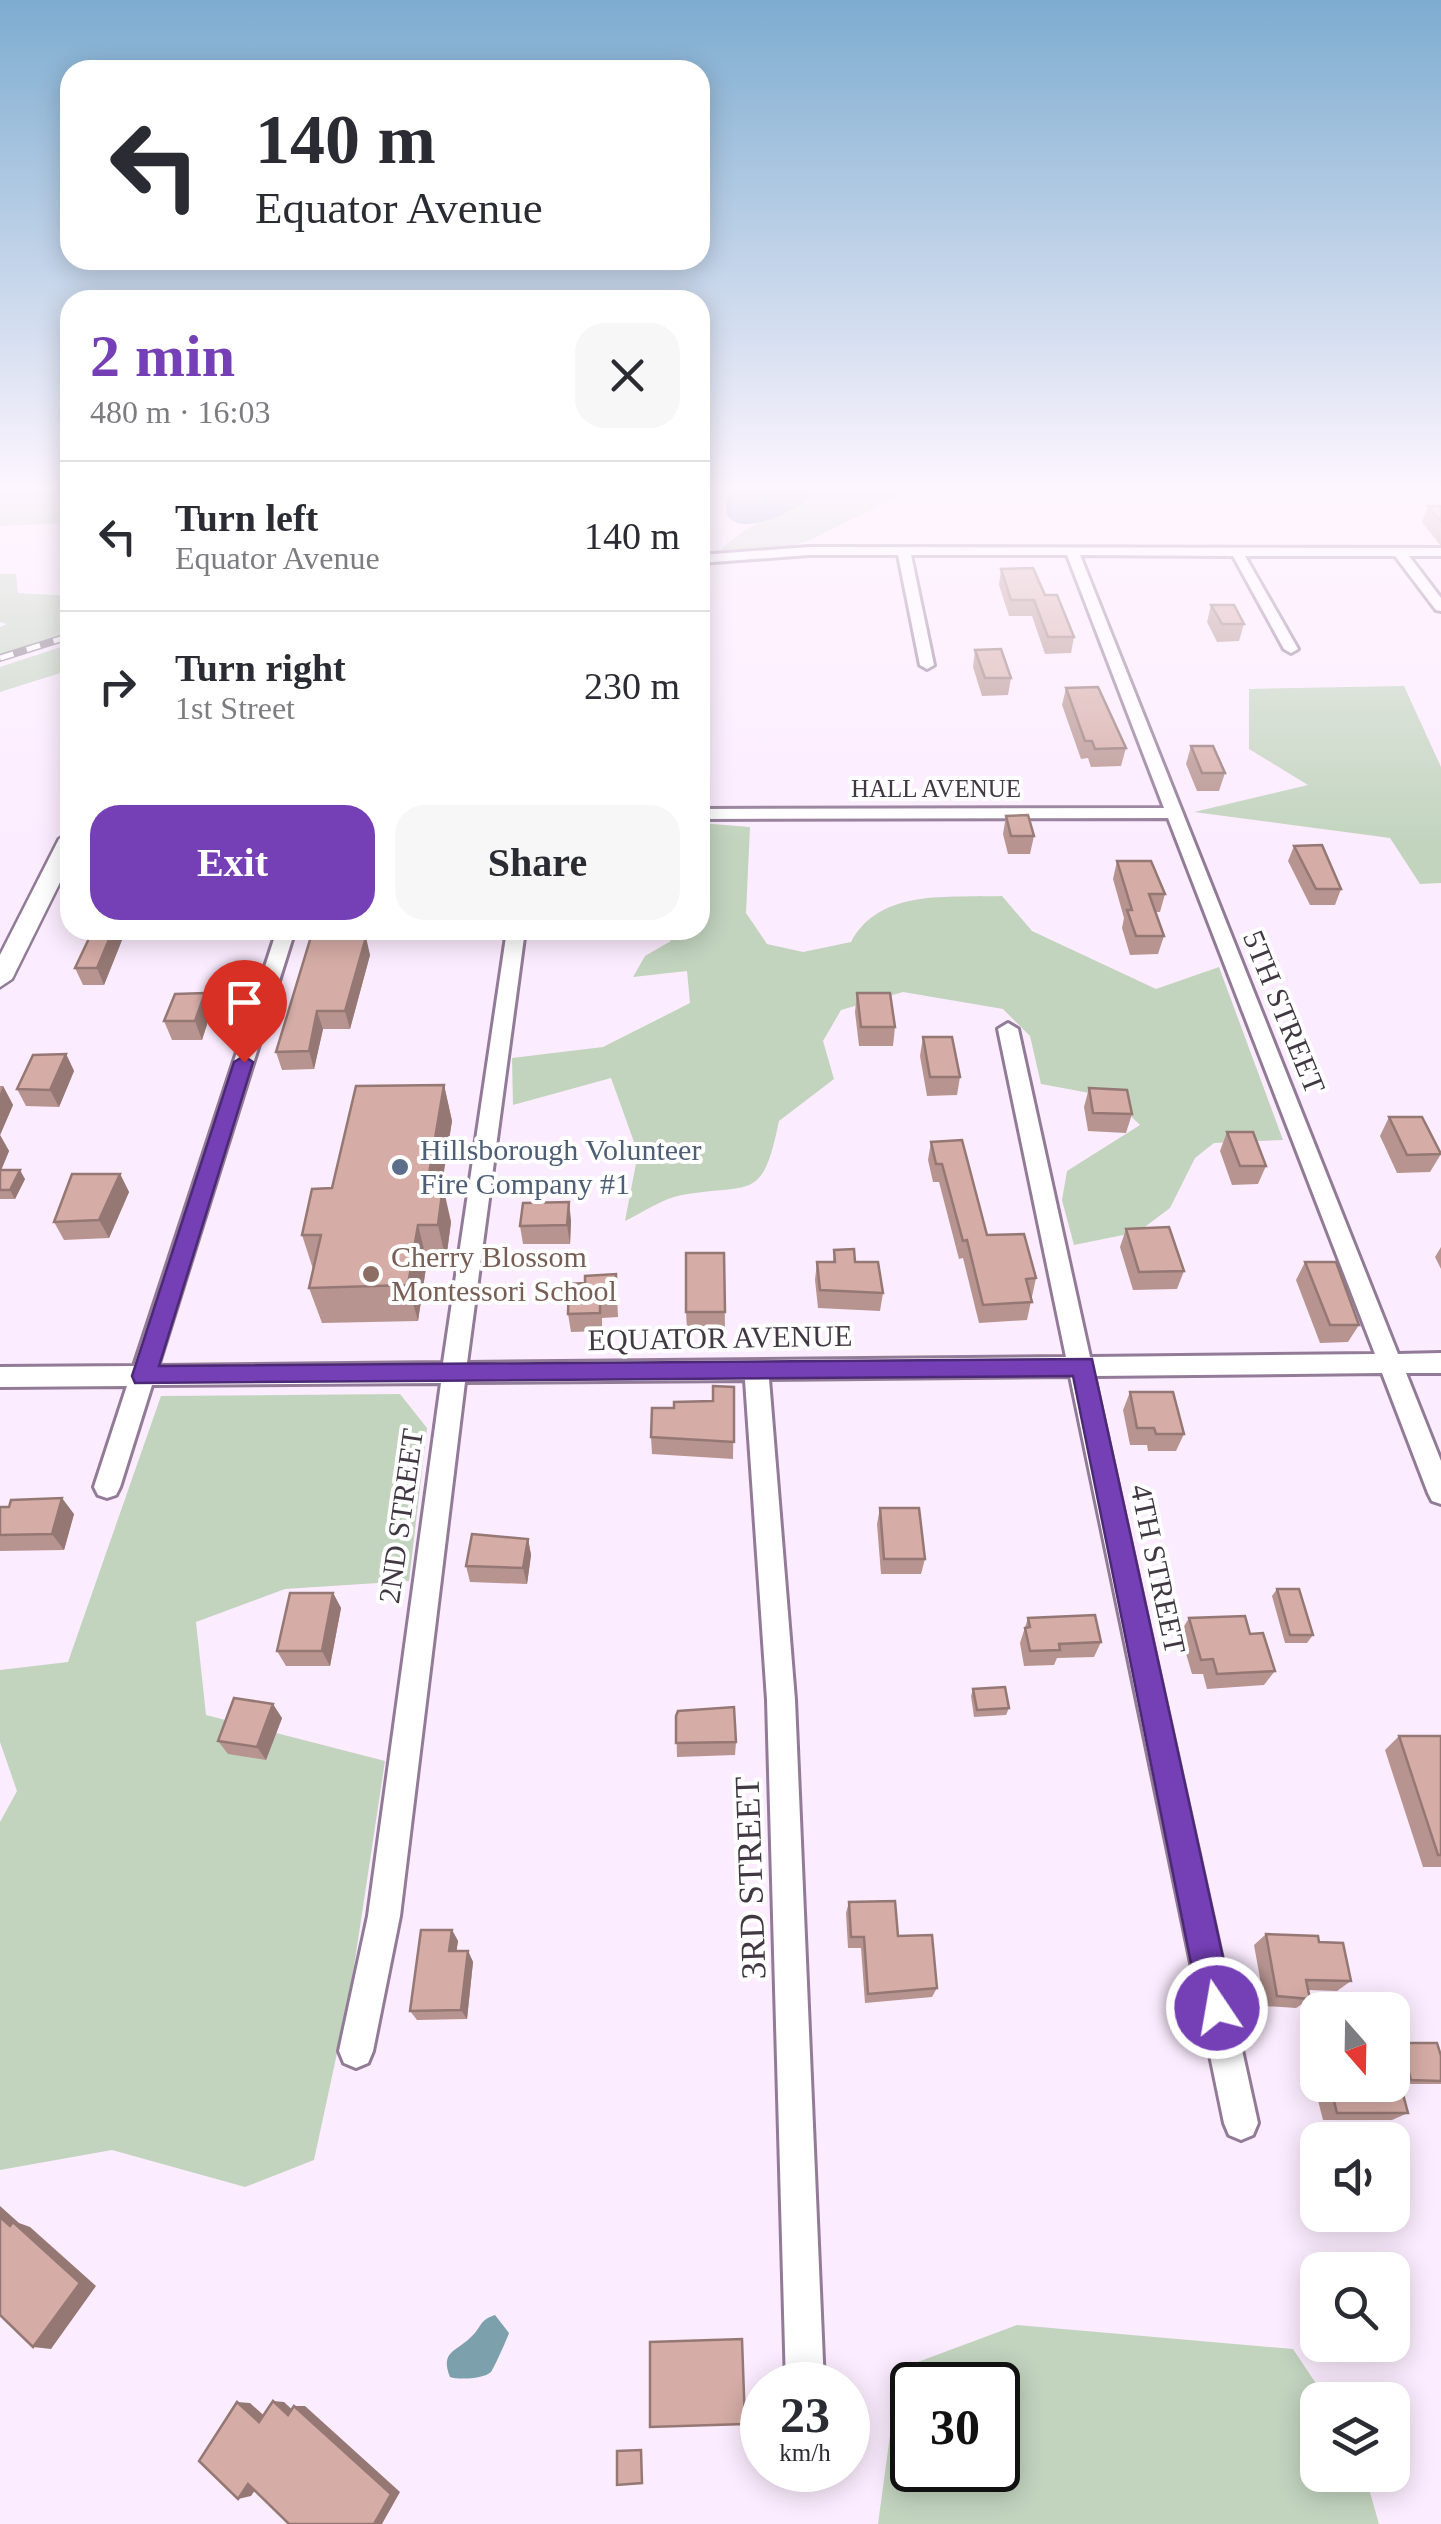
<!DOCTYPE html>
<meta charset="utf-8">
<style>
:root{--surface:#fff;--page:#f7f7f7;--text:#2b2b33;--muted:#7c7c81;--line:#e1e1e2;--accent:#753fb6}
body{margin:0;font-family:Georgia,serif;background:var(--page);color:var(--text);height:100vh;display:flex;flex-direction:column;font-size:38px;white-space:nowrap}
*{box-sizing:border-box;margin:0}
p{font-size:32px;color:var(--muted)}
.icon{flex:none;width:55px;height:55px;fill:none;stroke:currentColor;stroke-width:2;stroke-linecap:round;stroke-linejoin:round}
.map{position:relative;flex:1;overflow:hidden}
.details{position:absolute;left:60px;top:290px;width:650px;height:650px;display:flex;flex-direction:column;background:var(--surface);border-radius:30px;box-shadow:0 5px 25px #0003}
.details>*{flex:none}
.hud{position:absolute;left:60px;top:60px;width:650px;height:210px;border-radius:30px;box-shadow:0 5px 25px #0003;background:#fff;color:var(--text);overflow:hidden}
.needle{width:65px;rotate:160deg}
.tools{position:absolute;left:1300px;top:1992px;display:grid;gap:20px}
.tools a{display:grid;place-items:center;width:110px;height:110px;border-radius:20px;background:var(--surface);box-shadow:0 5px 25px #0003;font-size:50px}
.speed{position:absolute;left:740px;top:2362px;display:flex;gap:20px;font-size:50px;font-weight:700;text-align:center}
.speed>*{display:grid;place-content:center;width:130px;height:130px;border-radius:50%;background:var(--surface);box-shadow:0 5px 25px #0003;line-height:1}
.speed small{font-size:25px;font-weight:400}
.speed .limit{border:5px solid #111;border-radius:15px;background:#fff;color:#111}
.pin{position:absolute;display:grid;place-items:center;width:85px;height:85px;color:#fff;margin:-102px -42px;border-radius:50% 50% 50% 0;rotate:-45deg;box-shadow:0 0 10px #0007}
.pin .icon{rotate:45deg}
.me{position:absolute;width:110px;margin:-55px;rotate:348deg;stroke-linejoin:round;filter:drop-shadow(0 0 8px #0008)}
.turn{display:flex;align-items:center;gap:35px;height:210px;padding:0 30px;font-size:45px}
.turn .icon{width:130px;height:130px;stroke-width:2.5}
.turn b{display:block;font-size:70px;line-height:85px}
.round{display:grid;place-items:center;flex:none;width:105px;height:105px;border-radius:30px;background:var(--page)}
.summary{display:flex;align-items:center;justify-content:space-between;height:170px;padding:0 30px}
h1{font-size:60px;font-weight:800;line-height:75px;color:var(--accent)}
.action{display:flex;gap:20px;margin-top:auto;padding:20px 30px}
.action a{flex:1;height:115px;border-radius:30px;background:var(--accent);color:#fff;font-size:40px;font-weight:800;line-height:115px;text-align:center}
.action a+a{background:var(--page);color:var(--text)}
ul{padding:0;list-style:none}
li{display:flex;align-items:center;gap:30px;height:150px;padding:0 30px;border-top:2px solid var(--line)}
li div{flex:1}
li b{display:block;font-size:38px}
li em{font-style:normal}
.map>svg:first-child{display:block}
</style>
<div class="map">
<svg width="1441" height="2524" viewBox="0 0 1441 2524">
<rect width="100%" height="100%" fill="#fcecff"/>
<g fill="#c2d4be" fill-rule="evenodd">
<path d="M814,490h96l-100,50 -23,7 -66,3c26,-27 63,-38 95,-57z"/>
<polygon points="70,491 70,523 0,526 0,493"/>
<polygon points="0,574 16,574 18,593 70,596 70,632 0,654 0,627 7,624 0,622"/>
<polygon points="70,644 70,670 0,692 0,667"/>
<polygon points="1404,686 1441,767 1441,883 1420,884 1390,838 1194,812 1308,785 1249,749 1249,689"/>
<path d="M700,823l50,4 -4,86 21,31 36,8 48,-10c29,-54 97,-44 151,-46l30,35 124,58 63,-22 64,173 -69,3 -19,15 -25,50 -32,24 -64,13 -12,-45 5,-29 73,-46 -29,-28 -70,-13 -11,-48 -27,-27 -100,-17 -62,18 -18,31 11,38 -55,42c-17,82 -26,62 -97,74 -19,3 -40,18 -57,26l13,-68 -27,-75 -98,27 -1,-47 91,-11 87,-44 -3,-32 -54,6 12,-21 26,-15 -11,-11h40z"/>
<polygon points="400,1394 427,1428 409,1581 285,1589 196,1622 206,1715 385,1761 350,1993 314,2160 245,2187 112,2150 0,2170 0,1822 17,1791 0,1742 0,1670 68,1662 161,1396"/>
<path d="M1017,2325l276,24 34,51h-9v75h47l14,49h-501l21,-155zM912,2385h86v85h-86z"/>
</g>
<g fill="#7ca0ac">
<path d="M730,490h84l1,1c-17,25 -109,60 -85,-1z"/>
<path d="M495,2315l14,18c-2,6 -15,35 -18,39 -7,7 -33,8 -41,5 -10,-26 6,-25 21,-40 11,-10 8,-17 24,-22z"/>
</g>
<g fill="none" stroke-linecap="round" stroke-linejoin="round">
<g stroke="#927b97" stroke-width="6">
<polygon id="street" points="809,547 1441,548 1441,556 1409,556 1441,598 1441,611 1436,610 1395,556 1245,556 1298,649 1291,653 1284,649 1233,556 1080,555 1398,1354 1441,1353 1441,1373 1406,1373 1441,1461 1441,1504 1432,1501 1428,1493 1382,1373 1094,1376 1258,2123 1253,2135 1241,2140 1229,2135 1224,2123 1070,1376 769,1379 795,1700 824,2385 786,2385 767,1700 745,1380 465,1382 400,1916 373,2051 368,2063 356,2068 344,2063 339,2051 368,1916 441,1383 152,1385 120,1487 116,1495 107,1498 98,1495 94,1487 127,1386 0,1387 0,1367 134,1366 277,930 295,930 158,1366 443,1363 507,930 525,930 467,1363 1066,1357 998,1029 1008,1023 1018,1029 1090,1357 1375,1354 1168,818 700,819 700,809 1164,808 1067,555 911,555 934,665 927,669 920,665 898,555 809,555 700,563 700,555"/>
</g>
<g stroke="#927b97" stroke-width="5">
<polygon id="secondary" points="70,832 70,862 12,979 0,987 0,955 59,839"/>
</g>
<use href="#street" fill="#fff" fill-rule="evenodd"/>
<use href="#secondary" fill="#fff" fill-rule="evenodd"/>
<g stroke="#877b8a" stroke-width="8">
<polyline id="rail" points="0,658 70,636"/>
</g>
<use href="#rail" stroke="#fff" stroke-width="5" stroke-dasharray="14" stroke-linecap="butt"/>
</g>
<g fill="#b7948f">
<polygon points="1428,506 1441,506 1441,546 1422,522"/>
<polygon points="1001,569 1045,595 1074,637 1071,653 1045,654 1032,616 1009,616 999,585"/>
<polygon points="1211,605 1244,624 1239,641 1217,642 1207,622"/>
<polygon points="975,650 1011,678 1008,695 982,696 973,667"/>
<polygon points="1066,688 1126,748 1121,766 1091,767 1088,758 1081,759 1062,705"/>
<polygon points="1191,746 1225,773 1219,791 1197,791 1186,764"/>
<polygon points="1006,816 1034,836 1030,854 1008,854 1003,834"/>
<polygon points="1294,846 1341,889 1335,905 1310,905 1288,861"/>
<polygon points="1117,861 1165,894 1160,912 1155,912 1164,936 1158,954 1130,955 1122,928 1124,918 1113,879"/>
<polygon points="93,930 126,930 104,985 83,985 75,968"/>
<polygon points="313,930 364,930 363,937 370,955 350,1029 323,1029 314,1069 282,1070 276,1052"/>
<polygon points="857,993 895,1027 893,1046 859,1046 855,1012"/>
<polygon points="211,1012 202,1040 172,1040 164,1021"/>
<polygon points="923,1037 960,1077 957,1095 927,1096 920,1056"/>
<polygon points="66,1054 74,1071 59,1107 26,1106 17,1089"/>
<polygon points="444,1085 452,1121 441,1186 451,1222 446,1260 427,1261 418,1321 322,1323 309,1288 313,1269 302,1235 332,1188"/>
<polygon points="0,1086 3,1086 13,1105 0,1135 9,1151 1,1170 25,1179 15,1199 0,1199"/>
<polygon points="1089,1088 1132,1114 1126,1133 1088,1131 1084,1107"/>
<polygon points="1389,1117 1441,1154 1430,1172 1397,1173 1380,1136"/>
<polygon points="1227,1132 1266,1166 1258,1184 1232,1185 1220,1151"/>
<polygon points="931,1142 987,1235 1036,1278 1027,1320 979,1323 963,1258 959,1259 939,1182 933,1182 928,1160"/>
<polygon points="120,1174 129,1192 109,1238 64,1240 54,1222"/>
<polygon points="571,1220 570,1244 523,1244 520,1226"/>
<polygon points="1126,1229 1184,1271 1177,1289 1133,1290 1120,1247"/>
<polygon points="1441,1247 1441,1269 1435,1257"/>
<polygon points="834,1250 855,1262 883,1293 880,1311 818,1308 815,1280 817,1262 833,1262"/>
<polygon points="724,1253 725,1330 687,1330 686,1312"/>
<polygon points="1305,1262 1359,1325 1348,1342 1320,1343 1296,1280"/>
<polygon points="616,1274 618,1317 602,1318 602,1331 571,1332 568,1314 585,1283"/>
<polygon points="734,1387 733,1459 652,1454 651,1437 674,1408 713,1401"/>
<polygon points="1130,1392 1184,1434 1176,1451 1148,1451 1147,1445 1130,1445 1123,1410"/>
<polygon points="0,1507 74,1514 64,1550 0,1551"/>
<polygon points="880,1508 925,1559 921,1574 881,1574 877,1524"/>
<polygon points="528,1539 531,1555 527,1584 470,1582 466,1566"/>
<polygon points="1277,1589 1313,1635 1307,1643 1285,1643 1272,1596"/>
<polygon points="333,1593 341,1608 330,1666 286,1666 277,1651"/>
<polygon points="1028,1618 1101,1642 1094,1657 1057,1658 1054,1665 1024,1666 1020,1643"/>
<polygon points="1189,1618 1250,1634 1275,1671 1264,1685 1207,1689 1203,1674 1192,1674 1180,1633"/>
<polygon points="973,1689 1009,1708 1006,1715 974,1717 971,1696"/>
<polygon points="676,1716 736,1742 735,1755 677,1757"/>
<polygon points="282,1718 266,1760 228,1754 218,1741"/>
<polygon points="1399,1736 1441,1736 1441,1867 1423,1867 1385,1750"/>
<polygon points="849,1902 898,1936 937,1988 932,1997 865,2003 861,1948 848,1948 846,1913"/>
<polygon points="452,1930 458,1941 456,1951 468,1951 473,1962 467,2019 417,2020 410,2011"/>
<polygon points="1266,1934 1319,1942 1351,1981 1337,1991 1308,1990 1310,1999 1296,2008 1265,2006 1254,1945"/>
<polygon points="1401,2043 1441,2056 1441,2084 1403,2084 1393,2047"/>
<polygon points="1318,2069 1318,2085 1392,2085 1408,2113 1392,2120 1323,2120 1311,2073"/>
</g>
<g fill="#957874">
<polygon points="113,930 126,930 104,985 97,968"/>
<polygon points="355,930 364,930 358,955 354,937"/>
<polygon points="366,937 370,955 350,1029 345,1011"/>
<polygon points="205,993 211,1012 202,1040 195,1021"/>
<polygon points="317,1011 323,1029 314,1069 309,1051"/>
<polygon points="66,1054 74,1071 59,1107 50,1090"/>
<polygon points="444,1085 452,1121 436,1222 427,1186"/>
<polygon points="3,1086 13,1105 0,1135 9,1151 0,1173 0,1094"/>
<polygon points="20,1170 25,1179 15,1199 10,1190"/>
<polygon points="120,1174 129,1192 109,1238 99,1220"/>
<polygon points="443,1186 451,1222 446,1260 438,1225"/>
<polygon points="569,1202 571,1220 570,1244 567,1225"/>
<polygon points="418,1225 427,1261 418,1321 408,1285"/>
<polygon points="62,1498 74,1514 64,1550 52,1534"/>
<polygon points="528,1539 531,1555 527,1584 523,1568"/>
<polygon points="333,1593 341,1608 330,1666 322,1651"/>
<polygon points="273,1704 282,1718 266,1760 257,1747"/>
<polygon points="452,1930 458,1941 455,1962 449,1951"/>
<polygon points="468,1951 473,1962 467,2019 461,2010"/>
<polygon points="0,2206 19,2223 30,2227 96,2286 51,2349 33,2347 10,2226 0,2217"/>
<polygon points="273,2401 284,2402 299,2416 288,2415"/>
<polygon points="237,2402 250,2403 271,2422 259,2422"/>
<polygon points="294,2406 305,2406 400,2492 382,2524 374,2524"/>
<polygon points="260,2483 251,2496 238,2499 248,2484"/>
</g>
<g fill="#d5aca6" stroke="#957874" stroke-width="2.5">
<polygon points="1428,506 1441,506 1441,522"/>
<polygon points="1033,568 1045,595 1057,595 1074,637 1048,637 1034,600 1011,600 1001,569"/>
<polygon points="1211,605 1234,605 1244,624 1222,624"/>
<polygon points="1001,649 1011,678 985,678 975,650"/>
<polygon points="1098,687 1126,748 1095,749 1092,741 1085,741 1066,688"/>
<polygon points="1191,746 1213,746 1225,773 1202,773"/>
<polygon points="1028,815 1034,836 1011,836 1006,816"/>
<polygon points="1322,845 1341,889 1316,889 1294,846"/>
<polygon points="1117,861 1151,861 1165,894 1149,894 1164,936 1136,936 1127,910 1132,910"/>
<polygon points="93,930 113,930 97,968 75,968"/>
<polygon points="313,930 355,930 354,937 366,937 345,1011 317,1011 309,1051 276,1052"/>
<polygon points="205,993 195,1021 164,1021 175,994"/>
<polygon points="857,993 890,993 895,1027 861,1027"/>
<polygon points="923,1037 952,1037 960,1077 930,1077"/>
<polygon points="66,1054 50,1090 17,1089 33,1055"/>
<polygon points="444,1085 427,1186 443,1186 438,1225 418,1225 408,1285 309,1288 321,1235 302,1235 312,1189 332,1188 356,1086"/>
<polygon points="1089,1088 1127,1090 1132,1114 1093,1113"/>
<polygon points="1389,1117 1422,1117 1441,1154 1407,1155"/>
<polygon points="1227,1132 1253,1132 1266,1166 1240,1166"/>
<polygon points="962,1140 987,1235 1024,1234 1036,1278 1026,1279 1032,1302 983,1305 967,1240 963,1241 942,1164 936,1164 931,1142"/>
<polygon points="0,1170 20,1170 10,1190 0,1190"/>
<polygon points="72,1174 120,1174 99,1220 54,1222"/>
<polygon points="569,1202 567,1225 520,1226 523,1203"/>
<polygon points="1169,1227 1184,1271 1139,1272 1126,1229"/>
<polygon points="854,1249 855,1262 878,1262 883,1293 820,1290 817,1262 835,1262 834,1250"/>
<polygon points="686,1253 724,1253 725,1312 686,1312"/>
<polygon points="1305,1262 1336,1262 1359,1325 1330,1325"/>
<polygon points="616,1274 616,1299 600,1300 600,1313 568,1314 569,1284 585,1283 585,1276"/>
<polygon points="713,1386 734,1387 734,1442 651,1437 652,1408 674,1408 674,1402 713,1401"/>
<polygon points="1130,1392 1173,1392 1184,1434 1156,1434 1154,1428 1137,1428"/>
<polygon points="62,1498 52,1534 0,1535 0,1507 9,1507 11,1500"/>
<polygon points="880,1508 919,1508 925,1559 884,1559"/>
<polygon points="472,1534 528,1539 523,1568 466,1566"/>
<polygon points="1277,1589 1299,1589 1313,1635 1290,1635"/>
<polygon points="290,1593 333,1593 322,1651 277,1651"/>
<polygon points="1095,1615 1101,1642 1059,1644 1060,1650 1030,1651 1025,1628 1030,1627 1028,1618"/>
<polygon points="1245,1616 1250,1634 1263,1633 1275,1671 1217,1674 1213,1659 1201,1660 1189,1618"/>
<polygon points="1005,1687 1009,1708 977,1710 973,1689"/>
<polygon points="234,1698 273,1704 257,1747 218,1741"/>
<polygon points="734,1707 736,1742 676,1743 676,1716 678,1711"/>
<polygon points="1399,1736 1441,1736 1441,1855 1438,1855"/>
<polygon points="895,1901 898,1936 932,1935 937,1988 868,1994 864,1937 851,1937 849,1902"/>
<polygon points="421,1930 452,1930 449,1951 468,1951 461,2010 410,2011"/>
<polygon points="1266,1934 1318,1936 1319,1942 1343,1943 1351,1981 1306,1980 1310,1999 1277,1996"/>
<polygon points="1401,2043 1437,2043 1441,2056 1441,2081 1411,2080"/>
<polygon points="1395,2064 1408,2113 1337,2113 1330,2085 1392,2085 1392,2065"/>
<polygon points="0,2217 10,2226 13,2222 80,2283 33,2347 0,2315"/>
<polygon points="742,2339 745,2424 650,2427 650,2342"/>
<polygon points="273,2401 288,2415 294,2406 391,2494 374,2524 289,2524 248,2484 238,2499 199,2461 237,2402 259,2422"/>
<polygon points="641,2450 642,2483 617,2485 617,2451"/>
</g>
<linearGradient id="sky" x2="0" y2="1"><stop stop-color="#7dacd0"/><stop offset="0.58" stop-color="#fef6ff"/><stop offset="1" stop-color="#fef6ff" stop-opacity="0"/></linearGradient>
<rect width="1441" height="843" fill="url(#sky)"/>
<polygon fill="#753fb6" stroke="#4c2976" stroke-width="2.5" points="244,1056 253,1062 159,1366 1092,1359 1234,2008 1229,2020 1217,2025 1205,2020 1200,2008 1073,1376 135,1383 132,1376 234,1062"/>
<circle fill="#5c6f8a" stroke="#fff" stroke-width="4" cx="400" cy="1167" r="10"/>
<circle fill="#8d6e63" stroke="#fff" stroke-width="4" cx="371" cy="1274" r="10"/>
<g text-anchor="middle" stroke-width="8" stroke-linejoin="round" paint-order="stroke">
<g font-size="25" fill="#423844" stroke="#fff">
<text x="936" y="797">HALL AVENUE</text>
</g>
<g font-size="30" fill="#423844" stroke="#fff">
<text transform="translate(1284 1012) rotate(68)" y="10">5TH STREET</text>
<text transform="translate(720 1338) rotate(-1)" y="10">EQUATOR AVENUE</text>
<text transform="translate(401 1516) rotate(-82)" y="10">2ND STREET</text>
<text transform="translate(1158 1569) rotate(78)" y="10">4TH STREET</text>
</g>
<g font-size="30" fill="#4e5e75" stroke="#fff" text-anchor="start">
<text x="420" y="1160">Hillsborough Volunteer<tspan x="420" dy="34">Fire Company #1</tspan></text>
</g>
<g font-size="30" fill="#785e54" stroke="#fff" text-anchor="start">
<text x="391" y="1267">Cherry Blossom<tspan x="391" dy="34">Montessori School</tspan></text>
</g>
<g font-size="35" fill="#423844" stroke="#fff">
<text transform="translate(750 1878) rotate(-92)" y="12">3RD STREET</text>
</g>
</g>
</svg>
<div class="tools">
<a><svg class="needle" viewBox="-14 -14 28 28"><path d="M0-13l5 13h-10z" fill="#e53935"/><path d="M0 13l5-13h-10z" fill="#7c7c81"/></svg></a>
<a><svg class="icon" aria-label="sound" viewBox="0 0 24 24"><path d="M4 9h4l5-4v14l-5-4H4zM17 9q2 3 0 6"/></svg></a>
<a><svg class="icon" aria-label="search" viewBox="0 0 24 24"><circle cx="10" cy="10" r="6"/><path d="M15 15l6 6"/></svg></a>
<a><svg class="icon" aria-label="layers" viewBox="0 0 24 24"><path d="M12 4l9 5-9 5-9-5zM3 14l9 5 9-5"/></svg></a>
</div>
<div class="speed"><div>23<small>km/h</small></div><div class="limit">30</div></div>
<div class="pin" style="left:244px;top:1062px;background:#d93025"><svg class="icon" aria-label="arrive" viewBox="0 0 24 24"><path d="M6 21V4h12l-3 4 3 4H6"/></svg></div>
<svg class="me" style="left:1217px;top:2008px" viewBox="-20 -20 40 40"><circle r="17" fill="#753fb6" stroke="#fff" stroke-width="3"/><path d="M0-11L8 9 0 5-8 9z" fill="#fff"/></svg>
<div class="hud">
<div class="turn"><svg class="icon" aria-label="left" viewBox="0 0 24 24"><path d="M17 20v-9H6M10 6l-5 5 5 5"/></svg><div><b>140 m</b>Equator Avenue</div></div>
</div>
<section class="details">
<div class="summary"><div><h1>2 min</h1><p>480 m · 16:03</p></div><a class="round"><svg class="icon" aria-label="close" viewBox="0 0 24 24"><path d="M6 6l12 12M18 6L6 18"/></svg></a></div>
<ul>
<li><svg class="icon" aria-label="left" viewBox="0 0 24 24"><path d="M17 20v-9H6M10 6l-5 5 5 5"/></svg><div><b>Turn left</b><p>Equator Avenue</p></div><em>140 m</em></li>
<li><svg class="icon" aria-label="right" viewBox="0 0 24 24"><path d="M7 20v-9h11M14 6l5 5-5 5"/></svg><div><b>Turn right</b><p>1st Street</p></div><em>230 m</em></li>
</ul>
<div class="action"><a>Exit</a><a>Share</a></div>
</section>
</div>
